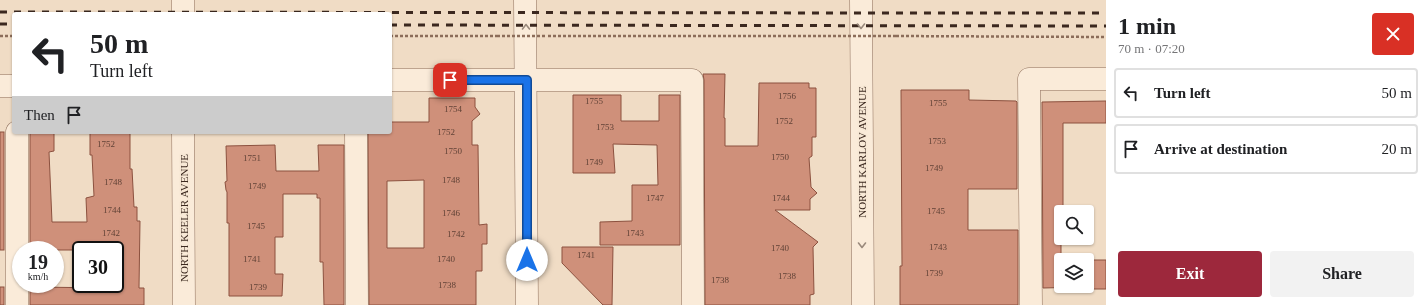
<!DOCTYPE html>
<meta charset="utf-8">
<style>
:root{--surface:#fff;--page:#f2f2f2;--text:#202124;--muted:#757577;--line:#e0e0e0;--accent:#9d283c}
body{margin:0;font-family:"Times New Roman",serif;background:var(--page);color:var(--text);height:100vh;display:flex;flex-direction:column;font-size:15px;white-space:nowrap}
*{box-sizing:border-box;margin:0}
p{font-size:13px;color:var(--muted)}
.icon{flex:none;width:22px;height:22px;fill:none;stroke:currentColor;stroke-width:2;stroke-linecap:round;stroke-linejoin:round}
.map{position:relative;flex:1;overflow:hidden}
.details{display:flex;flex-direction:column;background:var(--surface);width:320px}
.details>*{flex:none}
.banner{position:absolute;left:12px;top:12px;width:380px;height:122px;border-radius:4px;box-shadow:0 1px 3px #0004;background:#fff;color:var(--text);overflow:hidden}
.controls{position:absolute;left:1054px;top:205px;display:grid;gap:8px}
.controls a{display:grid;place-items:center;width:40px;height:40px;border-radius:4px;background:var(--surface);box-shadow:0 1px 3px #0004;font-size:20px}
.speed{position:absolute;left:12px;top:241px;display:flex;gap:8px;font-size:20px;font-weight:700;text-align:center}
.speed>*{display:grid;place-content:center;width:52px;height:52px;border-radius:50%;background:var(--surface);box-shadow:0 1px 3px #0004;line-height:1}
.speed small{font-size:10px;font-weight:400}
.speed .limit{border:2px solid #111;border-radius:6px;background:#fff;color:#111}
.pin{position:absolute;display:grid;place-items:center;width:34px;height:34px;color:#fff;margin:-17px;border-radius:8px;box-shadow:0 2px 6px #0006}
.me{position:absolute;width:44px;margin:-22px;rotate:0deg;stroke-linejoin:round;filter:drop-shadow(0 0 3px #0008)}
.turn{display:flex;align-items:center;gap:14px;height:84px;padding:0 12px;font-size:18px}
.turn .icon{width:52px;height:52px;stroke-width:2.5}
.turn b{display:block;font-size:28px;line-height:34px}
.then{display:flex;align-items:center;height:38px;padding:0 12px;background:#0003;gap:8px;font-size:15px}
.round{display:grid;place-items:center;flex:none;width:42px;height:42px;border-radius:4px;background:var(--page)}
.overview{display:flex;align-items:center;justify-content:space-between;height:68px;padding:0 12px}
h1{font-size:24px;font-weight:800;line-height:30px}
.primary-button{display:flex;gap:8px;margin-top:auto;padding:8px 12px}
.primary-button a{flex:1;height:46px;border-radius:4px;background:var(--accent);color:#fff;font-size:16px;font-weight:800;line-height:46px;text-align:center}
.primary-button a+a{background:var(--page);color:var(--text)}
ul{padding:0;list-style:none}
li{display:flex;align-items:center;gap:12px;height:50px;margin:0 8px 6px;padding:0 4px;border:2px solid var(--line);border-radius:4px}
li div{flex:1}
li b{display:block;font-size:15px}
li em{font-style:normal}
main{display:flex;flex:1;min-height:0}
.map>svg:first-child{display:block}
</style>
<main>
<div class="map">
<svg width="1106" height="305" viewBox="0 0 1106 305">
<rect width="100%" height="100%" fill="#f0dcc5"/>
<g fill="#cf907a" stroke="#8c513f" fill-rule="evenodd">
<polygon points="703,74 725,74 724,118 725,118 725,146 758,146 759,83 809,83 809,88 816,88 816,137 812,137 812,156 809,158 811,187 817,193 810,199 810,210 775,210 818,242 813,247 814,294 810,295 810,305 705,305 704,80"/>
<polygon points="901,90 969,90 969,100 1016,101 1017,102 1017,189 968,189 968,230 1018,230 1018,305 900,305 900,266 902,266"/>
<polygon points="573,95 621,95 621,121 659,121 659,95 680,95 680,245 600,245 600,222 632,221 632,185 658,185 657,145 613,144 615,173 573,173"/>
<path d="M429,98h46v9l5,7 -8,7v24h6l1,80 8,-1v20h-5v27h-6v34h-107l-1,-173h22v-10h39zM424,180v68h-37v-67z"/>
<polygon points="1106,101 1106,123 1063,123 1063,212 1061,212 1061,286 1087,286 1087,260 1106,260 1106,289 1084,289 1084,287 1043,288 1042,102"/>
<rect x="0" y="132" width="4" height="118"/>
<polygon points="30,132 54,132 54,151 49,152 52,222 87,222 86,198 94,196 92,155 90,155 90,132 130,133 130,169 132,169 134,207 137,207 137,221 140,221 139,288 144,288 144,305 30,305 30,287 115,288 115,250 30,250"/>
<polygon points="275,145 276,171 319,171 318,145 344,145 344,305 324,305 323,262 320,262 320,198 317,198 317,194 283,194 283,237 275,237 275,274 283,274 282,296 229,296 229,223 227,223 227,192 226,190 225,182 227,181 226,146"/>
<polygon points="562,247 613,247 612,305 603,305 562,263"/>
<rect x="0" y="287" width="4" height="18"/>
</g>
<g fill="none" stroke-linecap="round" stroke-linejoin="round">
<g stroke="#8c6d5a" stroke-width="23">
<g id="minor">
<polyline points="183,0 183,14"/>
<polyline points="525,0 527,305"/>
<polyline points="861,0 863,305"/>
<polyline points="390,80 692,80 693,305"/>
<polyline points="0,86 14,86"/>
<polyline points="17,132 17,305"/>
<polyline points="183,132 184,305"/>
<polyline points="356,132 357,305"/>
<polyline points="1031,305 1029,79 1106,79"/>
</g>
</g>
<g stroke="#8c6d5a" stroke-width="2.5" stroke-dasharray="3 2" stroke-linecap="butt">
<polyline points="0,36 14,36"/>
<polyline points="390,36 497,36"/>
<polyline points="548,36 823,36"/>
<polyline points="896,36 1106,37"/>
</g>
<use href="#minor" stroke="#faebd9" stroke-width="22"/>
<g stroke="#3b281f" stroke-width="3" stroke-dasharray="7 7" stroke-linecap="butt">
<polyline points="0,12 896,13 1106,13"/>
<polyline points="0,24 14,24"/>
<polyline points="390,25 1106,26"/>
</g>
<g stroke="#8c6d5a" stroke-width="2.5" stroke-dasharray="3 2" stroke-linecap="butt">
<polyline points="497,36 547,36"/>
<polyline points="823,36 896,36"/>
</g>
</g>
<defs><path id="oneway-chevron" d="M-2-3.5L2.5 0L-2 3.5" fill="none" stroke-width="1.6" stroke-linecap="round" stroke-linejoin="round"/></defs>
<g stroke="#9a8a7c">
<use href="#oneway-chevron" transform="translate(861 26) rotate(90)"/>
<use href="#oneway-chevron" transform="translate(526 27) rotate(-90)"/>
<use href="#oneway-chevron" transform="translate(862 245) rotate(90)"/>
</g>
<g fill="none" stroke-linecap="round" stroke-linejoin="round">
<g stroke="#114b97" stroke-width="10">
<polyline id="route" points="450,80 527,80 527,260"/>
</g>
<use href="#route" stroke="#1a73e8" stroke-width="7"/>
</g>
<g text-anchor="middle" stroke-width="3" stroke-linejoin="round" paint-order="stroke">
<g font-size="9" fill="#604236">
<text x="787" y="99">1756</text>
<text x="594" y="104">1755</text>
<text x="938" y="106">1755</text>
<text x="453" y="112">1754</text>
<text x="784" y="124">1752</text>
<text x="605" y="130">1753</text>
<text x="446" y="135">1752</text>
<text x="937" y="144">1753</text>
<text x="106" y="147">1752</text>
<text x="453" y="154">1750</text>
<text x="780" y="160">1750</text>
<text x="252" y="161">1751</text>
<text x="594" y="165">1749</text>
<text x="934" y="171">1749</text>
<text x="451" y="183">1748</text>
<text x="113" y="185">1748</text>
<text x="257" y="189">1749</text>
<text x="655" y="201">1747</text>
<text x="781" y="201">1744</text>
<text x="112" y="213">1744</text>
<text x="936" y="214">1745</text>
<text x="451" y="216">1746</text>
<text x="256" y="229">1745</text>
<text x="111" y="236">1742</text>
<text x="635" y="236">1743</text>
<text x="456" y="237">1742</text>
<text x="938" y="250">1743</text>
<text x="780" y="251">1740</text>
<text x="586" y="258">1741</text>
<text x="252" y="262">1741</text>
<text x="446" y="262">1740</text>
<text x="934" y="276">1739</text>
<text x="787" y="279">1738</text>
<text x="720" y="283">1738</text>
<text x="447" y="288">1738</text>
<text x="258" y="290">1739</text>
</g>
<g font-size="11" fill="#3b281f" stroke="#f7e8d5">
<text transform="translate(862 152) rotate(-90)" y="4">NORTH KARLOV AVENUE</text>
<text transform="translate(184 218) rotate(-90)" y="4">NORTH KEELER AVENUE</text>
</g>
</g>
</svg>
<div class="controls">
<a><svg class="icon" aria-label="search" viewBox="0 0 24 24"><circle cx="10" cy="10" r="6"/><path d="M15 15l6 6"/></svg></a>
<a><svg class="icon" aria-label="layers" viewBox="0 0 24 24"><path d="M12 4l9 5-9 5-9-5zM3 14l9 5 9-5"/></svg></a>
</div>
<div class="speed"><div>19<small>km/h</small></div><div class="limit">30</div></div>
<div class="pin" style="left:450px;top:80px;background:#d93025"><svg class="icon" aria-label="arrive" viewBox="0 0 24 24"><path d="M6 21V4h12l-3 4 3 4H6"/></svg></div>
<svg class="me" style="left:527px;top:260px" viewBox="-20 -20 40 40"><circle r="19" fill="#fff"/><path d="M0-13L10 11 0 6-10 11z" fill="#1a73e8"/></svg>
<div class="banner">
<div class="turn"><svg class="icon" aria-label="left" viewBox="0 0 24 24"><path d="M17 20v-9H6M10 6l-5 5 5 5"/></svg><div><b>50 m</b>Turn left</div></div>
<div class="then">Then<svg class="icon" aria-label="arrive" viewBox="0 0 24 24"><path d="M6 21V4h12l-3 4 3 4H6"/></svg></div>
</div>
</div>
<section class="details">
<div class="overview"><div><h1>1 min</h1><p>70 m · 07:20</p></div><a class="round" style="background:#d93025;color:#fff"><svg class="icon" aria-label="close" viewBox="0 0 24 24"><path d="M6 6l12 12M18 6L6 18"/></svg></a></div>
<ul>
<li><svg class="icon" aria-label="left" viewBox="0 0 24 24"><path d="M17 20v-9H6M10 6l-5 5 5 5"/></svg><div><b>Turn left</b></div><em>50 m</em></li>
<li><svg class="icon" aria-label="arrive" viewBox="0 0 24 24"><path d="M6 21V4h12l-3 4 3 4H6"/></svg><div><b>Arrive at destination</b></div><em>20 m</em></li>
</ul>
<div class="primary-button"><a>Exit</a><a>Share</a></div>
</section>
</main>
